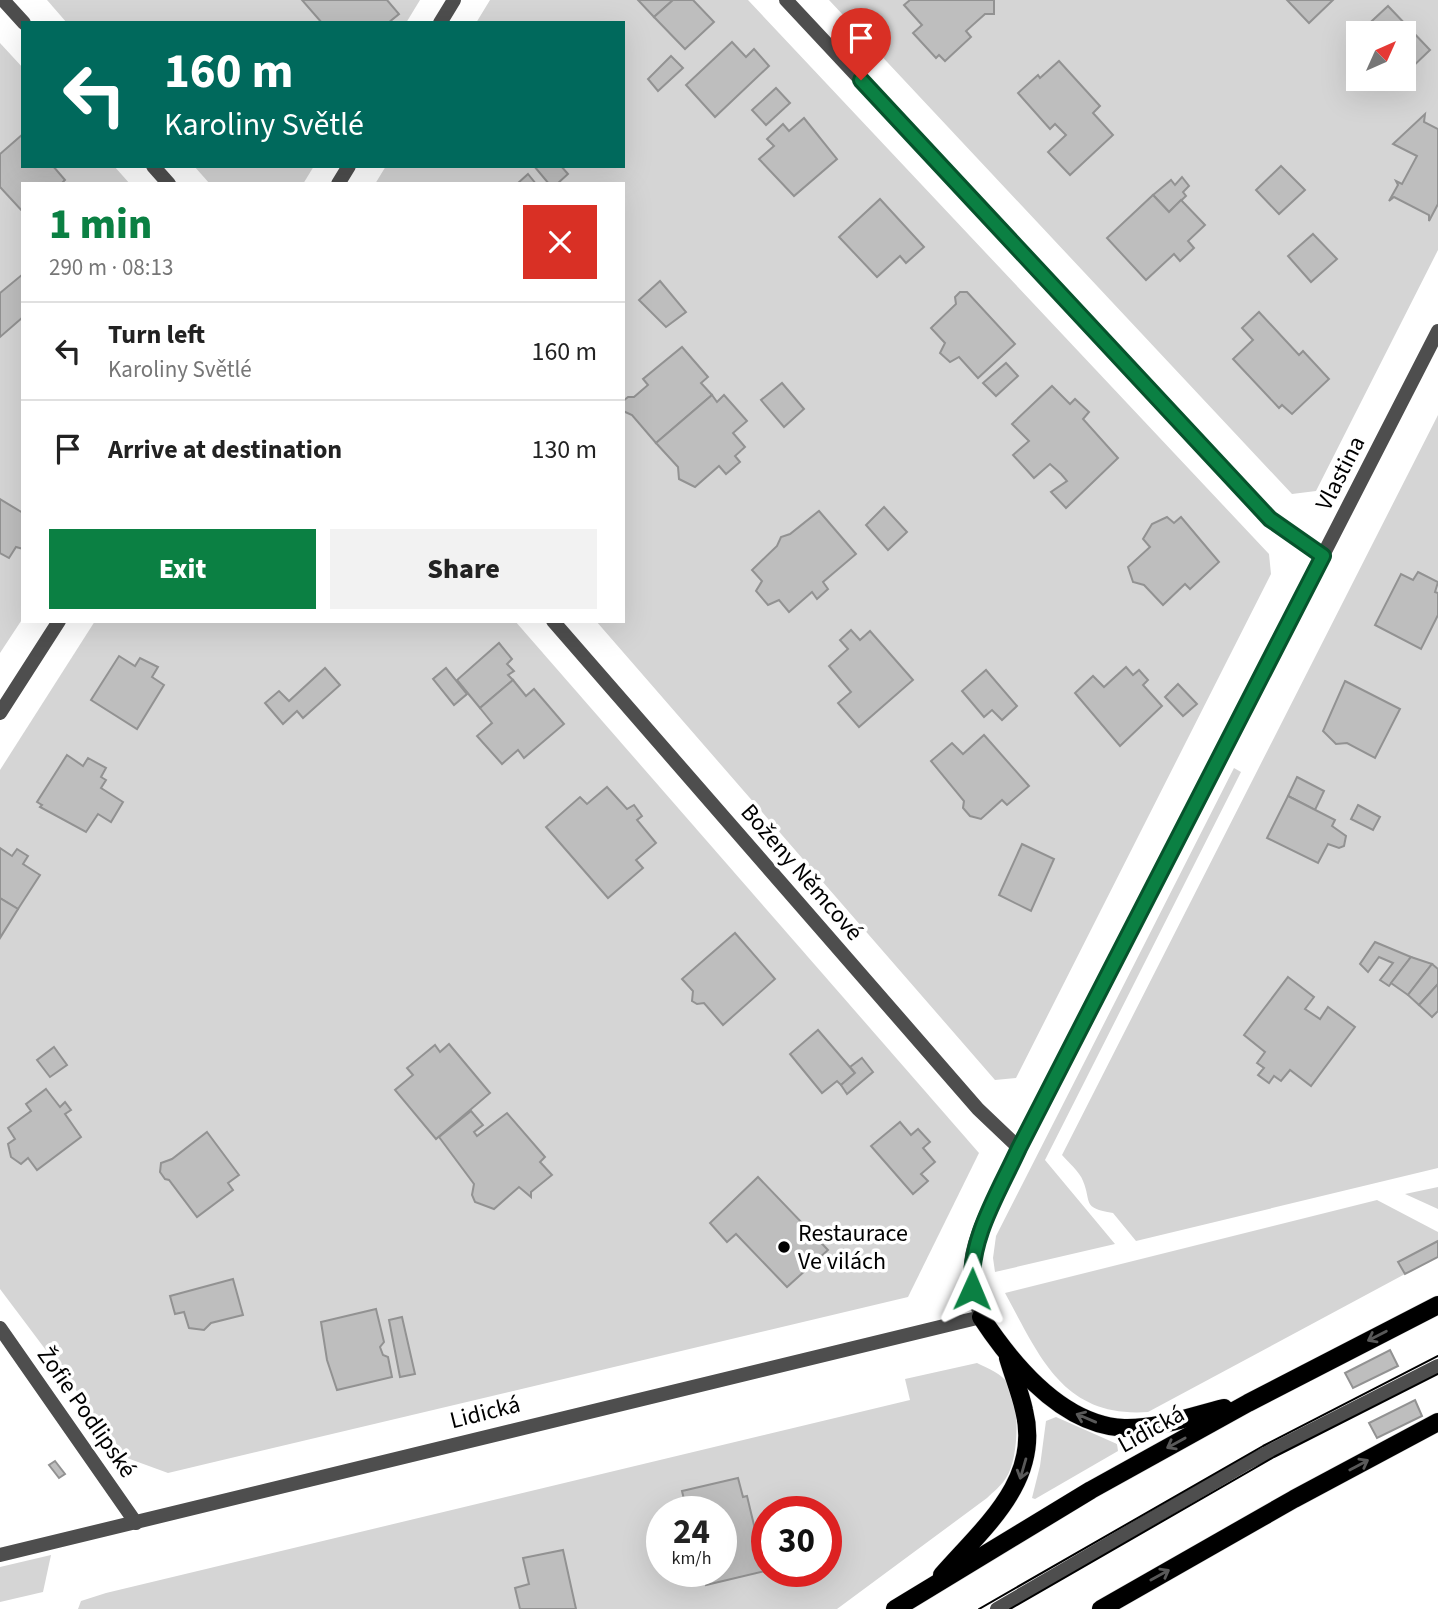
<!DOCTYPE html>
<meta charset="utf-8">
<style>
:root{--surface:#fff;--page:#f2f2f2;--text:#222;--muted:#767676;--line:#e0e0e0;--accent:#0b8043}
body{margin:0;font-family:"Source Sans 3",sans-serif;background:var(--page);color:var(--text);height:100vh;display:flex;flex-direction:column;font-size:26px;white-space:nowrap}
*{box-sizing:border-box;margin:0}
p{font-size:23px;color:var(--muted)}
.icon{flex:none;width:38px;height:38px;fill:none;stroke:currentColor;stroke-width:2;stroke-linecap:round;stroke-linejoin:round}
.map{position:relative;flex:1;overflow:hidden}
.details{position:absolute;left:21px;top:182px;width:604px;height:441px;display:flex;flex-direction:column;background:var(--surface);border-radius:0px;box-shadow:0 7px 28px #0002}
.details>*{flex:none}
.guide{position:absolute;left:21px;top:21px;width:604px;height:147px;border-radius:0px;box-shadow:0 7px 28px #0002;background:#00695c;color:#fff;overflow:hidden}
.needle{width:46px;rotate:45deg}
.buttons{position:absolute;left:1346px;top:21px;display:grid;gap:14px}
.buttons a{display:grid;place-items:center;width:70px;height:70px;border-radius:0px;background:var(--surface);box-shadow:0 7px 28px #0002;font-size:35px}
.speed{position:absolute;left:646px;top:1496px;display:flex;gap:14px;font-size:35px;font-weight:700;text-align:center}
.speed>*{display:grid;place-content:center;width:91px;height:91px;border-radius:50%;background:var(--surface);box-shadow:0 7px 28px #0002;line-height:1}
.speed small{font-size:18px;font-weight:400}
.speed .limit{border:10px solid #d22;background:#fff;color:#111}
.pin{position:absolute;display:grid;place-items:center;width:60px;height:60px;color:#fff;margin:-72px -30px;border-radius:50% 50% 50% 0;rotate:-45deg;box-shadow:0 0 7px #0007}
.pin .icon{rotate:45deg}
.me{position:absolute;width:77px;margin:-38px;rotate:1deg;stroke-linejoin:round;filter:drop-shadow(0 0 5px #0008)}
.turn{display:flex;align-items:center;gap:24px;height:147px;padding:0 28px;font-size:32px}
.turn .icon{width:91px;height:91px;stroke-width:2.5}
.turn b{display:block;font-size:49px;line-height:60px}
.round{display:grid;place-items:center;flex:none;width:74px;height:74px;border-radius:0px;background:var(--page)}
.summary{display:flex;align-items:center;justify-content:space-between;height:119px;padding:0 28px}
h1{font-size:42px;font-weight:800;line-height:52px;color:var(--accent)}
.action{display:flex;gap:14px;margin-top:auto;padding:14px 28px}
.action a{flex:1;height:80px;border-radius:0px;background:var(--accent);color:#fff;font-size:28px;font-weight:800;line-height:80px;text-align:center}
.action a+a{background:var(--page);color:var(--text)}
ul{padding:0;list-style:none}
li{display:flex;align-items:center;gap:21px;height:98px;padding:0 28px;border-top:2px solid var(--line)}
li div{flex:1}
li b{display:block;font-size:26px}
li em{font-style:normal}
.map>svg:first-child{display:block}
</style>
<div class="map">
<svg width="1438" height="1609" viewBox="0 0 1438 1609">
<rect width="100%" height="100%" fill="#fff"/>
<g fill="#d5d5d5" fill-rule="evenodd">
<polygon points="47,0 420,0 406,23 67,23"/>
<polygon points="490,0 748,0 1269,554 1271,574 1016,1078 995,1080 596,621 623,621 623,184 375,184 386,166 623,166 623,23 476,23"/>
<path d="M829,0h609v250l-122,241 -24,3zM1358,33h46v46h-46z"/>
<polygon points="0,43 23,68 23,166 114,166 130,184 23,184 23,618 0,653"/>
<polygon points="194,166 314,166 303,184 210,184"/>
<path d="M1438,415v753l-302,73 -23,-28c-32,-5 -21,-11 -30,-32 -3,-9 -15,-19 -21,-26z"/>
<polygon points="95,621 515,621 979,1153 908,1297 168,1473 127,1458 0,1289 0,770"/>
<polygon points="1234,768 1241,772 1045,1160 1115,1244 995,1272 993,1258 996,1236"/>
<polygon points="1438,1187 1438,1209 1405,1194"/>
<path d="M1377,1200l61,32v9l-39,21 6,12 -257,138c-85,6 -108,-55 -143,-119z"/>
<path d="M977,1363c10,5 26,11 32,22 11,20 10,74 -3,93 -4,7 -13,14 -19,20l-150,111h-759l3,-8 25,-8 804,-193 -5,-21zM662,1512h59v60h-59zM766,1512h60v60h-60z"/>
<polygon points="1056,1417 1117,1444 1118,1451 1035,1499 1032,1498 1040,1466 1046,1421"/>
<polygon points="51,1555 43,1592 0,1602 0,1567"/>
</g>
<g fill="#bebebe" stroke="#929292" stroke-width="2">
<polygon points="302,0 387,0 399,14 388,23 322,23"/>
<polygon points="638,0 673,0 654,17"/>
<polygon points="673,0 693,0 714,22 685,49 654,17"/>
<polygon points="910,0 994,0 994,14 985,14 966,31 971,37 945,61 939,55 936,58 913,33 922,25 904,5"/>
<polygon points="1287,0 1333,0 1309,23"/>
<polygon points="1388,6 1430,50 1404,75 1404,33 1359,33"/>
<polygon points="732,42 746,57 754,49 769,66 715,117 686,85"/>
<polygon points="671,56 683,68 658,91 648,79"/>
<polygon points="1059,61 1100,106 1093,113 1113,135 1070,175 1048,152 1066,135 1055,124 1050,129 1018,93 1038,75 1040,78"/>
<polygon points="776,88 790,103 766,125 752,110"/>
<polygon points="1425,114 1424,122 1438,129 1438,204 1429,221 1429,215 1394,197 1389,201 1398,185 1396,181 1402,184 1417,156 1393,144"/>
<polygon points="804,118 837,159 794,196 759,159 774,146 767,139 783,124 789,131"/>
<polygon points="23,134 23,166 53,166 65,180 61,184 23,184 23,212 0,187 0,154"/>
<polygon points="534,166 561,166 568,174 557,184 549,184"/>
<polygon points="1281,166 1305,190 1279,214 1256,190"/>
<polygon points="528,174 536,184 517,184"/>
<polygon points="1182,177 1189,186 1183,192 1186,196 1169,212 1153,195 1171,180 1175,185"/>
<polygon points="1153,195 1169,212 1181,200 1205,225 1188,241 1194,248 1180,261 1174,254 1146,280 1107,238"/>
<polygon points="880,199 924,247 906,263 900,256 877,277 839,237"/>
<polygon points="1313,234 1337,259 1311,282 1288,256"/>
<polygon points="23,274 23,317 0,337 0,293"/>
<polygon points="660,281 686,312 666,327 639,300"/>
<polygon points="960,292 967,292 1015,344 978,378 959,357 950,362 940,353 945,343 931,328 956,304 955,297"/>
<polygon points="1259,312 1299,355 1303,351 1329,379 1292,414 1282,405 1279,408 1233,359 1253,340 1242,328"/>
<polygon points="682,347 708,377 701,383 712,395 656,443 632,415 623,411 623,401 628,397 634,397 648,385 643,379"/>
<polygon points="1006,363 1018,376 996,396 983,383"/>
<polygon points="782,383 804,409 784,427 761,400"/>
<polygon points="1052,386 1070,404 1075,399 1089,412 1083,419 1118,458 1066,508 1051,492 1067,481 1061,474 1050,464 1034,478 1013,455 1029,441 1012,424"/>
<polygon points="712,395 717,402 724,395 747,421 733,433 745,447 735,456 740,462 726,474 719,466 695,487 679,479 678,467 656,443"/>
<polygon points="0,499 23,513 23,549 16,547 9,558 0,553"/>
<polygon points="884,507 907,532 888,550 866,525"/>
<polygon points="819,511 856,554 823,582 828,589 817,599 812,592 789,612 779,600 768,605 756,591 762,581 752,570 777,546 781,537 790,534"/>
<polygon points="1167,517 1174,523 1181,517 1219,562 1190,589 1185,584 1163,605 1144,585 1133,582 1128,567 1150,547 1143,539 1152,524"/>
<polygon points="1418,572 1438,582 1435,592 1438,593 1438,615 1421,649 1375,625 1401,574 1413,580"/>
<polygon points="851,630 860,640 870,631 913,680 859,727 838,703 851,692 829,666 848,649 840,640"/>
<polygon points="499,643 512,659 507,664 514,671 508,675 513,680 480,708 457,680"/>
<polygon points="119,656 135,666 140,658 158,667 152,677 164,685 137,729 91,700"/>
<polygon points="1126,667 1133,675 1139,670 1148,680 1143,685 1162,706 1120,746 1075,693 1093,676 1104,687"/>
<polygon points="325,668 340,685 303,718 297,711 283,724 265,703 279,691 289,701"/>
<polygon points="446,668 467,694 454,705 433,679"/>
<polygon points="986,670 1017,706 1002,720 992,710 984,717 962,691"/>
<polygon points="513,680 526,696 534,689 564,724 524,758 518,750 502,764 477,736 492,723 480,708"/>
<polygon points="1345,681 1400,709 1375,758 1347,743 1336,744 1323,731"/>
<polygon points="1178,684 1197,704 1183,716 1165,697"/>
<polygon points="984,735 1029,786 1007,805 1002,800 981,819 970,816 963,808 964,801 931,761 952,743 963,754"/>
<polygon points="67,755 83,766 88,758 106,768 101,777 106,780 101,788 123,802 111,822 98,814 86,832 40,807 42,805 37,802"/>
<polygon points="1297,777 1324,791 1315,810 1288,796"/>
<polygon points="607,787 627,809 634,805 642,816 637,820 656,843 636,860 643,868 608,898 546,827 580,797 587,804"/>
<polygon points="1288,796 1335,820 1332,826 1346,836 1344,846 1339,848 1328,844 1318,863 1267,838"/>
<polygon points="1358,805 1380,817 1373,830 1351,819"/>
<polygon points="1022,844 1054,859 1031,911 999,895"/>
<polygon points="0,848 12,856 17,849 28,856 23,864 40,875 18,909 0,898"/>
<polygon points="0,898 18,909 0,938"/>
<polygon points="735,933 775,979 723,1025 704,1003 697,1004 692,1001 693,991 682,979"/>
<polygon points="1375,942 1411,957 1389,986 1380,980 1393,963 1379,957 1368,972 1360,964"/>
<polygon points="1411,957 1432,964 1408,995 1391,983"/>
<polygon points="1432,964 1438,969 1438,984 1419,1005 1408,995"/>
<polygon points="1288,977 1314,997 1305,1009 1320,1019 1328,1007 1355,1027 1311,1086 1290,1070 1281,1081 1274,1076 1269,1083 1258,1075 1264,1068 1257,1063 1265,1052 1244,1035"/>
<polygon points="1438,984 1438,1011 1432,1017 1419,1005"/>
<polygon points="818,1030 855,1073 841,1085 837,1081 822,1093 790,1054"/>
<polygon points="449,1044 490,1093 436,1139 395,1090 413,1075 407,1068 435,1045 440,1052"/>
<polygon points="54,1047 67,1065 50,1077 37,1060"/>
<polygon points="862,1058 873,1072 847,1094 841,1085 855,1073 850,1067"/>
<polygon points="46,1089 60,1107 65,1102 71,1110 65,1114 81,1137 37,1170 28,1158 21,1164 11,1157 8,1144 15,1139 8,1128 31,1111 26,1104"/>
<polygon points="471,1111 483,1125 474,1132 477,1136 507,1113 545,1157 540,1162 552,1175 531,1192 531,1197 519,1187 494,1209 475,1202 472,1195 474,1184 439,1137"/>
<polygon points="900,1122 911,1135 918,1129 930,1142 923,1148 935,1162 921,1174 928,1181 913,1194 871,1146"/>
<polygon points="207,1132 239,1175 228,1183 233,1190 197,1217 169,1180 165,1179 160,1172 161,1163 172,1159"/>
<polygon points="758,1177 828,1250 787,1287 736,1234 727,1242 710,1223"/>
<polygon points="1438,1241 1438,1257 1405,1274 1398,1262"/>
<polygon points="233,1279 243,1315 211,1323 204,1330 189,1328 184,1312 175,1314 170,1296"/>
<polygon points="376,1309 384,1342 380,1347 383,1355 388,1357 392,1377 337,1390 327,1360 321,1322"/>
<polygon points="402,1317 415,1374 400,1377 389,1320"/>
<polygon points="1390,1350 1398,1366 1353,1388 1345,1373"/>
<polygon points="1415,1400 1422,1416 1377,1438 1369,1423"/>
<polygon points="55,1461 65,1474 59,1478 49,1465"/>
<polygon points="738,1478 743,1497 747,1496 765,1571 706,1585 702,1572 721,1572 721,1512 687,1512 682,1491"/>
<polygon points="563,1550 576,1609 520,1609 515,1588 529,1584 523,1558"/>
</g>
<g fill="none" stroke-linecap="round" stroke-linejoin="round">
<g stroke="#dbdbdb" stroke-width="19">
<g id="primary">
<path d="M981,1317c31,47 81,108 143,111 33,1 68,-12 100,-20"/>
<path d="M942,1575c42,-48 100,-95 82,-165 -4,-18 -11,-35 -16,-52"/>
<polyline points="895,1609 1091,1490 1248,1403 1438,1305"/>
<polyline points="1101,1609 1294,1499 1438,1422"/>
</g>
</g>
<polyline stroke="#4e4e4e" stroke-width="14" points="997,1609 1249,1462 1438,1366"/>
<g stroke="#4e4e4e" stroke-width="14">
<polyline points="3,0 24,23"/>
<polyline points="786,0 1271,519 1323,556"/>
<polyline points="440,23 454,0"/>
<polyline points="153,166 169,184"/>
<polyline points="338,184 349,166"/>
<polyline points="553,621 978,1109 1019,1148"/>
<polyline points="0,713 59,621"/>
<polyline points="0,1328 136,1523"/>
<path d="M0,1555l981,-238c-6,-17 -12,-35 -10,-54 3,-35 33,-82 48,-115l419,-817"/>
</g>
<use href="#primary" stroke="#000" stroke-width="18"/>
<g stroke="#000" stroke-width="2">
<polyline points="979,1609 1263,1446 1438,1356"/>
<polyline points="1010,1609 1274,1457 1438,1374"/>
</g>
</g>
<defs><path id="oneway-shaft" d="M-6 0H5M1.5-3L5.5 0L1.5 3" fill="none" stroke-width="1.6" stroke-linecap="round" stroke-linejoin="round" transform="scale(1.75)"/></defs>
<g stroke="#595959">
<use href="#oneway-shaft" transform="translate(1377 1336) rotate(153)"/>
<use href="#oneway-shaft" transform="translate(1086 1418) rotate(-157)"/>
<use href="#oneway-shaft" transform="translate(1176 1443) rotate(151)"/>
<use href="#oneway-shaft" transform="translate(1359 1465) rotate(-28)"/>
<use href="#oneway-shaft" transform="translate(1023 1469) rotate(106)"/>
<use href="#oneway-shaft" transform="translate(1160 1575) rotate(-29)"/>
</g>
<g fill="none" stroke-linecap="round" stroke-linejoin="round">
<g stroke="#07532c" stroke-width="18">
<path id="route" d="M861,80l409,439 53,37 -304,592c-21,46 -50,90 -47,141"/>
</g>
<use href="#route" stroke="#0b8043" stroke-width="12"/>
</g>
<circle fill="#000" stroke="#fff" stroke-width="2.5" cx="784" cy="1247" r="7"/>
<g text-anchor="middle" stroke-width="7" stroke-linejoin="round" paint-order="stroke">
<g font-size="24" fill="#000" stroke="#fff">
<text transform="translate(1340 473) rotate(-63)" y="8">Vlastina</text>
<text transform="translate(802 872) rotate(49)" y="8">Boženy Němcové</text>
<text transform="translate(87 1412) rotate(55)" y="8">Žofie Podlipské</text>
<text transform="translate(485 1412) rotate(-14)" y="8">Lidická</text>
<text transform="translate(1151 1429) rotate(-29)" y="8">Lidická</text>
</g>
<g font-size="24" fill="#000" stroke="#fff" text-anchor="start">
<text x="798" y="1241">Restaurace<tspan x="798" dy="28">Ve vilách</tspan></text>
</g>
</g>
</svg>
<div class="buttons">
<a><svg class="needle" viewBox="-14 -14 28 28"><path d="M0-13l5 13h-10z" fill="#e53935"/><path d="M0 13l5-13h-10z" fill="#767676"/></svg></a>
</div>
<div class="speed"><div>24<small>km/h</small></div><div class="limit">30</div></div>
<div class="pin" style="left:861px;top:80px;background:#d93025"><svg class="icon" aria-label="arrive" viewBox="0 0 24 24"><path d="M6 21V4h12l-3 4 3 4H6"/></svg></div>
<svg class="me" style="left:972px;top:1289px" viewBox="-20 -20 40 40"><path d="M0-17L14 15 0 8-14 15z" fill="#0b8043" stroke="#fff" stroke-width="4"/></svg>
<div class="guide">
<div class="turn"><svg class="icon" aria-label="left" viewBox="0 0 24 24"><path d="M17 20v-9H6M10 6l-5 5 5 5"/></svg><div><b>160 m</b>Karoliny Světlé</div></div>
</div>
<section class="details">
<div class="summary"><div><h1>1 min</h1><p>290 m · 08:13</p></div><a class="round" style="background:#d93025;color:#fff"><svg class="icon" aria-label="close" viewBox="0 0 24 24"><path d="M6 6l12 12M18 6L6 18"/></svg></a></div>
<ul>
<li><svg class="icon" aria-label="left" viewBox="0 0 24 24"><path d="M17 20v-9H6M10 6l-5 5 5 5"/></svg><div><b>Turn left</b><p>Karoliny Světlé</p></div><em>160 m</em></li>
<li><svg class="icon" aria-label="arrive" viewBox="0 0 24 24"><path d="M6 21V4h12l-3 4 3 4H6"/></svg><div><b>Arrive at destination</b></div><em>130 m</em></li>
</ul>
<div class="action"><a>Exit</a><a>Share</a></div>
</section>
</div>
